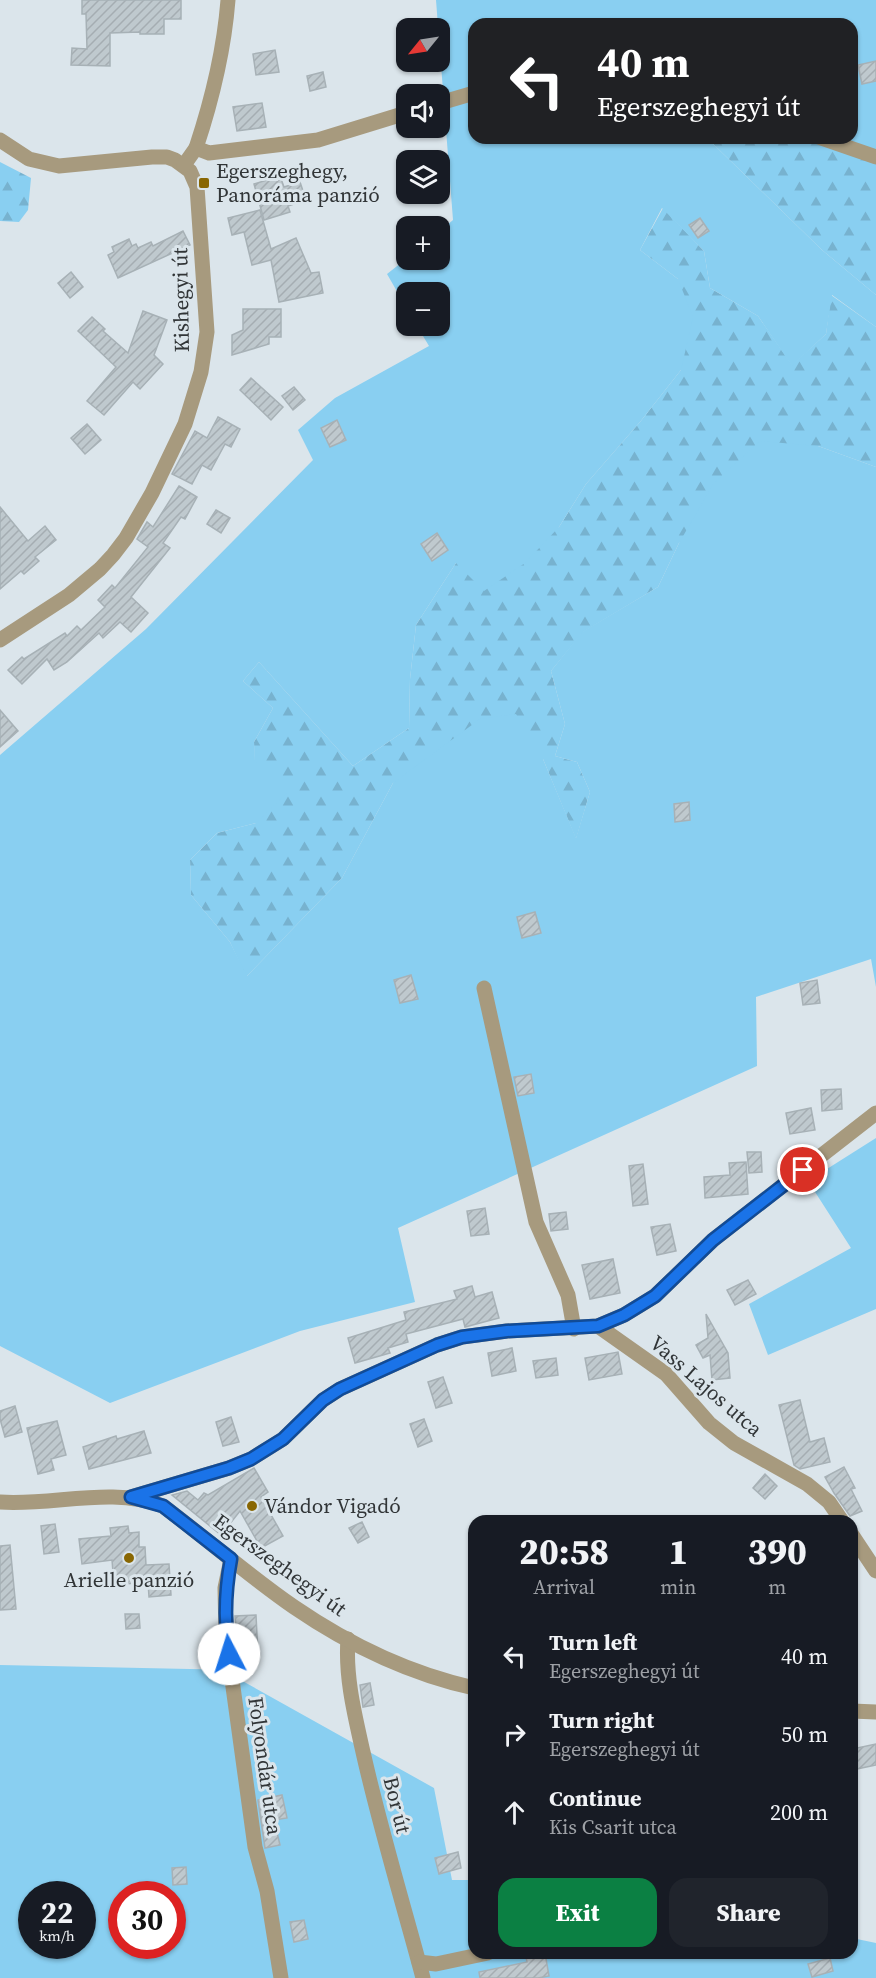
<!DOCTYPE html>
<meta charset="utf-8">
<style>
:root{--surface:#171b24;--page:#20242c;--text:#f1f3f6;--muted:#9ea1a6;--accent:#0b8043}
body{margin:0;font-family:"Source Serif 4",serif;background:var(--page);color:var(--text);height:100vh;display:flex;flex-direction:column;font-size:22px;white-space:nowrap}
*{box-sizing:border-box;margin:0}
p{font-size:20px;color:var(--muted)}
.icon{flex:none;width:33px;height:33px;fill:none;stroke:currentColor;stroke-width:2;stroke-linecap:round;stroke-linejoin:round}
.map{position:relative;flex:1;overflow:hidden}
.sheet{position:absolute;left:468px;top:1515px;width:390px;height:444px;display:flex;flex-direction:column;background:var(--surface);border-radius:18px;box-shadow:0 2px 4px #0004}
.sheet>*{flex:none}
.top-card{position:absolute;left:468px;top:18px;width:390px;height:126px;border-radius:18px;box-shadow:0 2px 4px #0004;background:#202124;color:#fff;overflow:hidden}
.needle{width:39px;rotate:240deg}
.buttons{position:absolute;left:396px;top:18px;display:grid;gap:12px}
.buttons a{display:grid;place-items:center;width:54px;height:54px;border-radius:12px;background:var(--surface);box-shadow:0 2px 4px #0004;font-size:30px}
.speed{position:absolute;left:18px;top:1881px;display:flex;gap:12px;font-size:30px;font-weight:700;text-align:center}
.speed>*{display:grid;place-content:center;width:78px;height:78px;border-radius:50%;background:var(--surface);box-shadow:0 2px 4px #0004;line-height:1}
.speed small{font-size:15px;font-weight:400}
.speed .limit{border:9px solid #d22;background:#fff;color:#111}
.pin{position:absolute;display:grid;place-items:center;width:51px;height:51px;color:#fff;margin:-26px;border:3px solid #fff;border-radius:50%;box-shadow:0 2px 6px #0007}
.me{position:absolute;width:66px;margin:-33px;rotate:355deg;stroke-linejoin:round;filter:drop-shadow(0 0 4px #0008)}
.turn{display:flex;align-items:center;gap:21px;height:126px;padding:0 30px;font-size:27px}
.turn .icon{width:78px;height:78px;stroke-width:2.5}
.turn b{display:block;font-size:42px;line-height:51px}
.eta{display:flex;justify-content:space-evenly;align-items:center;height:102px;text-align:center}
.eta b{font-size:36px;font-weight:800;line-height:42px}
.action{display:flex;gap:12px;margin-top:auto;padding:12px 30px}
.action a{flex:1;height:69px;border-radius:18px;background:var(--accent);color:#fff;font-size:24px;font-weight:800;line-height:69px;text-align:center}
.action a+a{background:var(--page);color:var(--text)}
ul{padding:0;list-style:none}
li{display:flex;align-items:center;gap:18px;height:78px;padding:0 30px}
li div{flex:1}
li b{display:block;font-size:22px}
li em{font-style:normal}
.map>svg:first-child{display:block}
</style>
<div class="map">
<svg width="876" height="1978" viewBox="0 0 876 1978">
<defs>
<pattern id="forest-firs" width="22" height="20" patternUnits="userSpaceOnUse" patternTransform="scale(1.5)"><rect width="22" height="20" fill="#89cff1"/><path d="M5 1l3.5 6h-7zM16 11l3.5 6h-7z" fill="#77b2cf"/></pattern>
<pattern id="building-hatch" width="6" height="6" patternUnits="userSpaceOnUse" patternTransform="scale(1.5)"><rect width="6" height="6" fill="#bfc9ce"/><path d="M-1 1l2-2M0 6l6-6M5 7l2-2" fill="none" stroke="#a5adb2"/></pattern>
</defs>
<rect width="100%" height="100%" fill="#dbe5eb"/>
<g fill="url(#forest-firs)">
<polygon points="707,138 816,138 876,162 876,295 822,250"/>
<polygon points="0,162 31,178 28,210 19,222 0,221"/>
<polygon points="663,208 704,251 710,288 758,316 792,365 826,334 831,295 876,327 876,467 818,446 679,543 658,587 583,632 551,671 565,724 555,756 577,762 590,792 576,839 543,759 393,783 342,878 246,977 230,942 191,895 190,860 217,833 256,823 254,742 273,708 243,681 259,662 353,766 409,728 410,679 416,625 456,563 559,527 586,484 640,422 681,370 678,279 640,250"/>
</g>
<g fill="#89cff1" fill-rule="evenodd">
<polygon points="436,0 876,0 876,162 816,138 852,138 852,24 474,24 474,79 472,80 474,89 474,138 707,138 822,250 876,295 876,327 832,295 826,334 792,366 758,316 710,288 704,251 662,208 640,250 678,279 693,317 681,370 640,422 586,484 559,527 525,563 484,591 456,563 416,625 410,679 409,728 353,766 259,662 243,681 273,708 254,742 255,761 287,793 256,823 217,833 190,860 191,895 230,942 247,976 342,878 393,783 480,719 516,714 543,759 576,838 590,792 577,762 555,756 565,724 551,671 582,632 658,587 679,543 714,483 760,441 818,446 876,467 876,987 871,959 756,997 757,1066 398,1228 415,1302 300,1331 110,1403 0,1346 0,755 146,629 313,460 298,430 335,398 429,346 417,326 440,326 440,292 406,292 406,307 387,274 406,259 440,260 440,231 453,220"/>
<polygon points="876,1138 876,1309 768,1355 749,1304 851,1248 808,1181"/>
<path d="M0,1665l237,5v8l197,110 18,92h22v73h378v-15l24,5v35h-876zM32,1894h50v52h-50zM122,1894h50v52h-50z"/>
</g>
<g fill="url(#building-hatch)" stroke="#a7b1b6" stroke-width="1.5">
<polygon points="82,0 181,0 181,19 164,19 164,34 140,34 140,32 110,33 110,66 71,65 72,48 87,49 86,14 82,14"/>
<polygon points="275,50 279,72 256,75 253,54"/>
<polygon points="876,61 876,81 862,84 858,65"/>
<polygon points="323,72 326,87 310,91 307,76"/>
<polygon points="262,103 266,127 237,131 233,107"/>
<polygon points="280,176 284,187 300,182 306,200 288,206 290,212 264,220 254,184"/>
<polygon points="260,210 271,249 296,238 311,273 319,272 323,293 279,302 271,260 252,265 244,232 232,235 228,218"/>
<polygon points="700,218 709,231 698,238 689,225"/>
<polygon points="183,231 190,245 118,278 108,255 114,252 112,247 129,239 132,246 136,244 138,248 151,242 153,246"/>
<polygon points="71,272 83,287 70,298 58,283"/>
<polygon points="243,309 281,309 281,337 269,337 269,344 232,355 232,335 243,330"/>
<polygon points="143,311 167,320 154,355 163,364 140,389 133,382 104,415 87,401 116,367 78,331 92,317 105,329 103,331 128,353"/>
<polygon points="251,378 283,407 271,420 240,390"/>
<polygon points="294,387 305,400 293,410 282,396"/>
<polygon points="218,417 240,429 231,447 225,444 211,470 202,465 192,484 172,474 195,431 207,438"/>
<polygon points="337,420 346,440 330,447 321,428"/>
<polygon points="87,424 101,440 85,454 71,438"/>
<polygon points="179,486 197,497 185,519 181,517 163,543 170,548 131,597 148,613 131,632 120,622 103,638 99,633 67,662 54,670 47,659 22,684 8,670 22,657 24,659 65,633 67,636 77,626 81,630 105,607 98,600 112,585 115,588 148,547 137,539 147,522 153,527"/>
<polygon points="0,507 28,541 45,526 56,540 35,557 39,561 24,574 21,571 0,589"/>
<polygon points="216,510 230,518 221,533 207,524"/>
<polygon points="437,533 448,550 432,561 421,544"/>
<polygon points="0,710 18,731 0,747"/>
<polygon points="689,802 690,820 675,822 674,804"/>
<polygon points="535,912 541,933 522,938 517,917"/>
<polygon points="411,975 418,999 400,1003 394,980"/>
<polygon points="817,980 820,1003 803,1005 800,983"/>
<polygon points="531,1074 534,1093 518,1096 514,1077"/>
<polygon points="841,1089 842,1109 822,1111 821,1090"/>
<polygon points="811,1108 815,1130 790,1134 786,1113"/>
<polygon points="747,1152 761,1152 762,1172 749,1173"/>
<polygon points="746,1162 748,1194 705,1198 704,1177 730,1175 729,1163"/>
<polygon points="643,1164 648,1204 633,1206 629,1166"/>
<polygon points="485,1208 489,1234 471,1236 467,1211"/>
<polygon points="566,1212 568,1229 551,1231 549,1214"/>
<polygon points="670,1224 676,1251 657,1255 651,1227"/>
<polygon points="613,1259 620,1293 590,1299 582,1265"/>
<polygon points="748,1280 756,1294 735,1305 727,1290"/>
<polygon points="472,1286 475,1297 492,1292 499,1318 465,1327 463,1319 406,1334 408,1342 388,1348 390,1353 355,1363 348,1338 406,1320 404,1312 457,1299 454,1291"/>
<polygon points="706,1314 728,1353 730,1378 712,1380 710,1355 703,1358 696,1345 708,1338"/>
<polygon points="512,1348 516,1371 492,1376 488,1353"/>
<polygon points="618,1352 622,1374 589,1380 585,1358"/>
<polygon points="556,1358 558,1375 536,1378 533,1361"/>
<polygon points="443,1377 452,1403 436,1408 428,1382"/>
<polygon points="800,1400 810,1442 824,1438 830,1462 800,1469 794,1465 779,1405"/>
<polygon points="15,1406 22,1432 5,1437 0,1419 0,1411"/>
<polygon points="231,1417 239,1442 223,1446 216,1422"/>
<polygon points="424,1419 432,1441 418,1447 410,1424"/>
<polygon points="57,1421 66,1455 51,1459 54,1470 38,1474 27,1428"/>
<polygon points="144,1431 151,1453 89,1469 83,1447 116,1436 117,1439"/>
<polygon points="844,1467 855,1488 851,1489 862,1511 850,1516 834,1493 825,1477"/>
<polygon points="254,1468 268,1492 261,1497 283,1536 261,1548 240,1511 221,1535 172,1495 187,1491 198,1500 204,1493 208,1495"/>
<polygon points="765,1474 777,1486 765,1499 753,1488"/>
<polygon points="362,1522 369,1537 358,1543 349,1528"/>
<polygon points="55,1524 59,1552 44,1554 41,1526"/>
<polygon points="128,1526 129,1533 139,1532 139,1547 145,1547 146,1565 169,1564 171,1595 149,1597 148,1582 114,1585 112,1560 82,1564 79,1539 111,1536 110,1528"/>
<polygon points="10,1545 16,1609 0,1610 0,1546"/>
<polygon points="125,1614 139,1614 140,1628 126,1629"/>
<polygon points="256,1615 258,1655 239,1656 235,1616"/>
<polygon points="370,1683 374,1705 363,1707 360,1685"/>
<polygon points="876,1744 876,1765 852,1770 852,1749"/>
<polygon points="282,1795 287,1818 274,1820 280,1845 265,1848 258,1800"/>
<polygon points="458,1852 461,1868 439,1874 435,1858"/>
<polygon points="186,1867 187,1884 173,1885 172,1868"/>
<polygon points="304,1920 308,1939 294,1942 290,1922"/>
<polygon points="545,1953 549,1976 538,1978 480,1978 479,1972 527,1962 526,1957"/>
<polygon points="830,1958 833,1971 812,1977 808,1964"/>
</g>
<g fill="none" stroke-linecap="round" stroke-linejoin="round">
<g stroke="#a79a7e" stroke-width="15">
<path d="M228,0c-4,51 -16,100 -32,148l13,5 109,-13 88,-27"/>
<polyline points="440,103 474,93"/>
<polyline points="821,138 876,157"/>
<polyline points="484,988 536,1222 568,1295 574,1329"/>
<polyline points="598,1326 666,1374 709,1423 734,1443 807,1484 829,1502 842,1521"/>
<polyline points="131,1497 229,1468 251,1459 283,1439 323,1400 340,1389 437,1345 462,1337 507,1331 598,1326 624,1315 655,1296 713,1240 876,1113"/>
<polyline points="852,1535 876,1571"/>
<polyline points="231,1559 225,1588 226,1636 255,1847 267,1891 281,1978"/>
<path d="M348,1639c-3,38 7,77 15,113 17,76 40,151 60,226"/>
<polyline points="419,1962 436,1964 488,1953"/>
</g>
<g stroke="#a79a7e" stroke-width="15">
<polyline points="0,140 29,159 59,166 152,157 167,157 175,160 190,171 197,187 207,332 201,372 185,424 152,493 126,538 113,555 100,569 69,595 0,640"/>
<polyline points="184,165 196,148"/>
<path d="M0,1502c54,4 111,-16 163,4 44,33 86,70 131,101 54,37 117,67 180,81"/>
<polyline points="852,1711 876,1712"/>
</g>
</g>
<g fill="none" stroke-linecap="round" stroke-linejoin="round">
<g stroke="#114b97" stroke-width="15">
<path id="route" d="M229,1654c-5,-32 -4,-63 2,-95l-68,-53 -32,-9 98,-29 22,-9 32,-20 40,-39 17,-11 97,-44 25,-8 45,-6 91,-5 26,-11 31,-19 58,-56 90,-70"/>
</g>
<use href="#route" stroke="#1a73e8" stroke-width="10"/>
</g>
<g fill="#896703" stroke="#dbe5eb" stroke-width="2">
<rect x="198" y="177" width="12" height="12" rx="3"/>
<circle cx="252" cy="1506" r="6"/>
<circle cx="129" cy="1558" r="6"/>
</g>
<g text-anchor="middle" stroke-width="6" stroke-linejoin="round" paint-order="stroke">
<g font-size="21" fill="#313537" stroke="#dbe5eb" text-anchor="start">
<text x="216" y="178">Egerszeghegy,<tspan x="216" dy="24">Panoráma panzió</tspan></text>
<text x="264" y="1513">Vándor Vigadó</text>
<text x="129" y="1587" text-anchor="middle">Arielle panzió</text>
</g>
<g font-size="21" fill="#313537" stroke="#dbe5eb">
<text transform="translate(181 300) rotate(-91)" y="7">Kishegyi út</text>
<text transform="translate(706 1386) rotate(41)" y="7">Vass Lajos utca</text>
<text transform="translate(280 1565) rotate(36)" y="7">Egerszeghegyi út</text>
<text transform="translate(265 1766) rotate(82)" y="7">Folyondár utca</text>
<text transform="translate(397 1805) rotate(76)" y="7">Bor út</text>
</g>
</g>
</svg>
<div class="buttons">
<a><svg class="needle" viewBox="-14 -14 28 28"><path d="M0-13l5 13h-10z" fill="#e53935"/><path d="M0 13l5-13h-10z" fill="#9ea1a6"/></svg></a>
<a><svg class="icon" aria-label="sound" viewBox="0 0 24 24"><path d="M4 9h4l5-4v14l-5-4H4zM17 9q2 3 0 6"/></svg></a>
<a><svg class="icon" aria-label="layers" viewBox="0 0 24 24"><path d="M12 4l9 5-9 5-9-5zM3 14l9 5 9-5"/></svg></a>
<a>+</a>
<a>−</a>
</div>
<div class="speed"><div>22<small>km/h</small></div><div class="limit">30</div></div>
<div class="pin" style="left:803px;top:1170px;background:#d93025"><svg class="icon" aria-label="arrive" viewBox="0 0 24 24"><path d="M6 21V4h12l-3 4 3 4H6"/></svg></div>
<svg class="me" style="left:229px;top:1654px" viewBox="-20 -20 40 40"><circle r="19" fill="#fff"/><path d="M0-13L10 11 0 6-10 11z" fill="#1a73e8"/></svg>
<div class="top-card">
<div class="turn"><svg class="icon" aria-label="left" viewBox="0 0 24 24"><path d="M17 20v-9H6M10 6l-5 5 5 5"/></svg><div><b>40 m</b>Egerszeghegyi út</div></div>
</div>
<section class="sheet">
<div class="eta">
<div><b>20:58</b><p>Arrival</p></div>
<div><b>1</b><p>min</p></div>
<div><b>390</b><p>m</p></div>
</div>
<ul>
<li><svg class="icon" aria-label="left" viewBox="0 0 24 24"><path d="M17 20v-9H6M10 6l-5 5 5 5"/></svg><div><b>Turn left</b><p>Egerszeghegyi út</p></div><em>40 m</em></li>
<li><svg class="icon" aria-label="right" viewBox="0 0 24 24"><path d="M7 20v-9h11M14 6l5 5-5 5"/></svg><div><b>Turn right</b><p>Egerszeghegyi út</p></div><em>50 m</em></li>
<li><svg class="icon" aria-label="ahead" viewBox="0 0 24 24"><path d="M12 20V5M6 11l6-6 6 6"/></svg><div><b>Continue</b><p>Kis Csarit utca</p></div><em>200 m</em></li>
</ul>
<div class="action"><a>Exit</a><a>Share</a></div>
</section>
</div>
